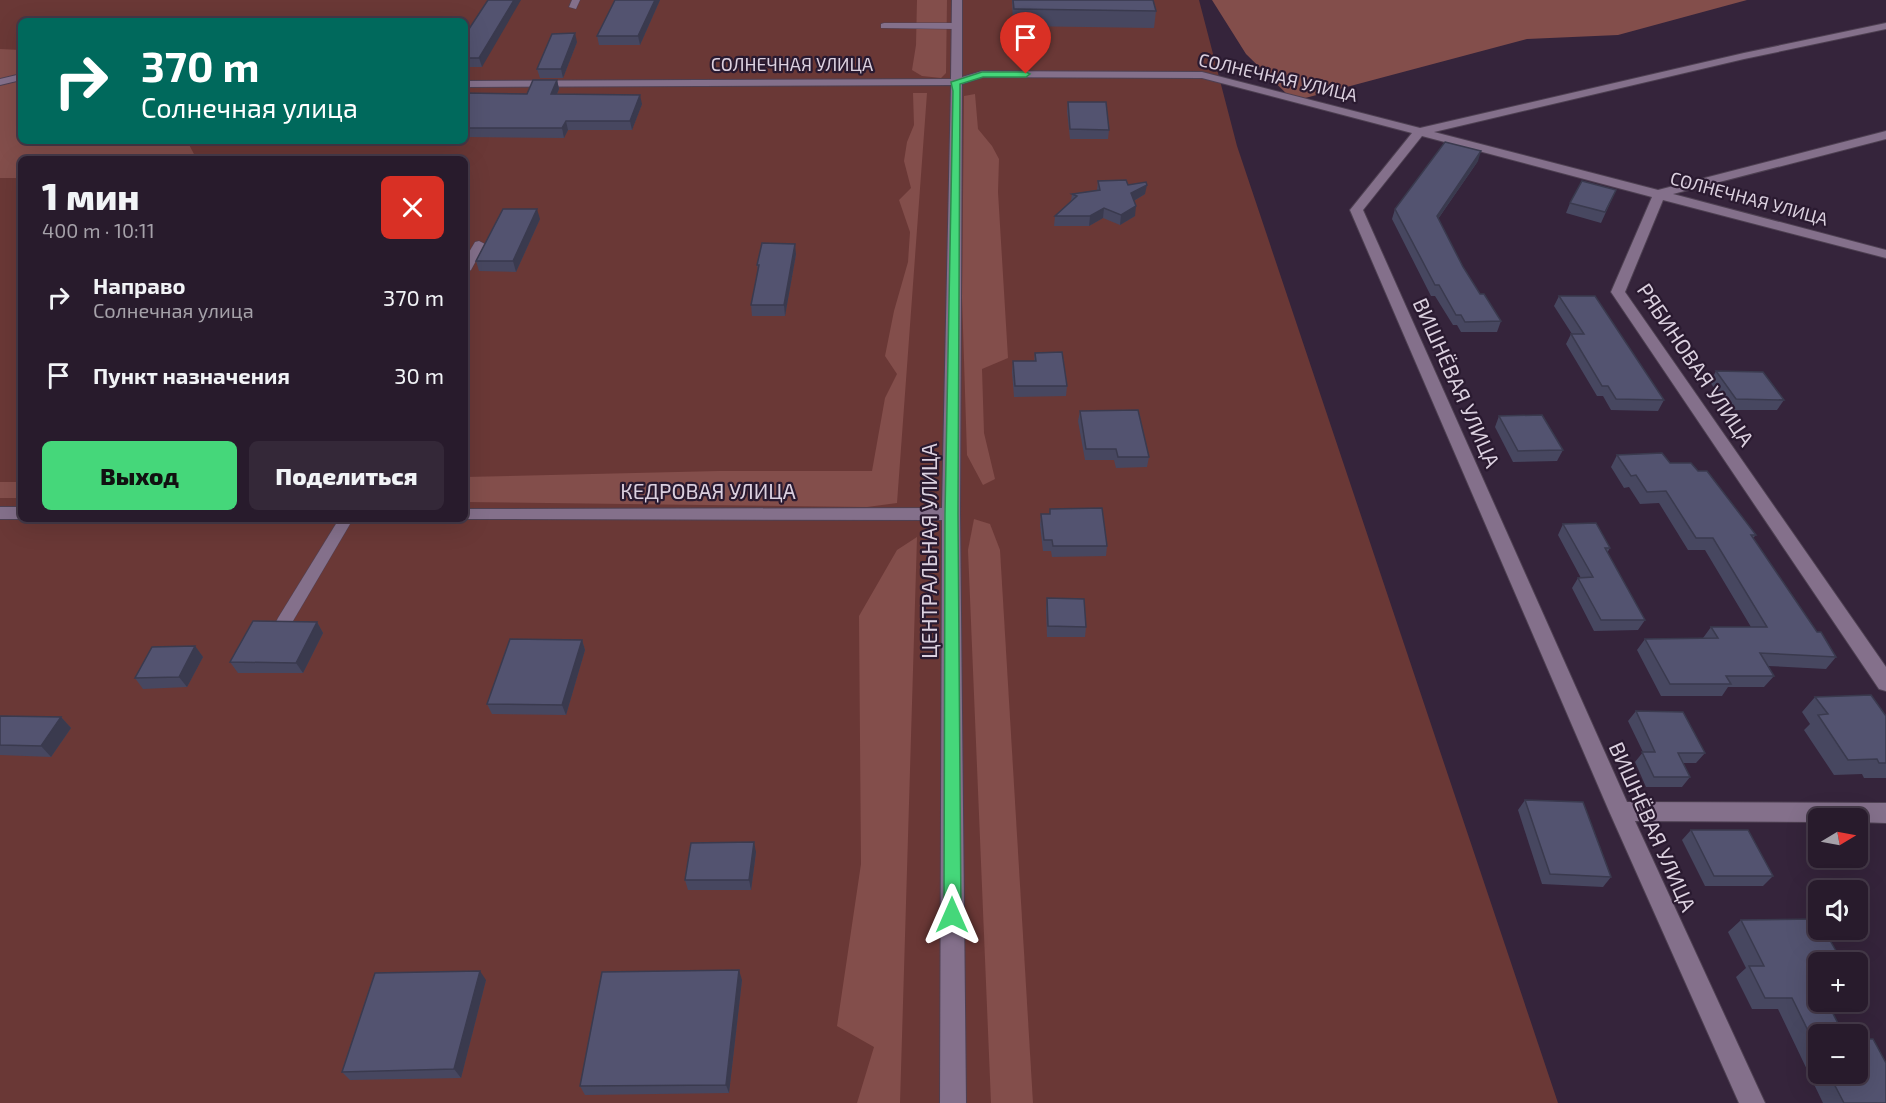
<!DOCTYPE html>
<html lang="ru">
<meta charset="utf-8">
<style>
:root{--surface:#281b2c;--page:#342838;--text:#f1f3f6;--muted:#a5a1a9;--line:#443948;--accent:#45d77a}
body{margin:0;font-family:"Exo 2",sans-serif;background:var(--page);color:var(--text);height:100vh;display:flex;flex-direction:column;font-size:22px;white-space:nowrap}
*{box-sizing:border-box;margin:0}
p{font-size:20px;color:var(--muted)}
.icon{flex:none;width:33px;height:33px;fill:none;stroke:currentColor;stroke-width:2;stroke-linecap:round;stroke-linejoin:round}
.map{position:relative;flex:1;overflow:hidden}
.side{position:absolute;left:18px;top:156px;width:450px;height:366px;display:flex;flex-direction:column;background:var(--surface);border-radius:9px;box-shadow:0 6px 24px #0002,0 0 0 2px var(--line)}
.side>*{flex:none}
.top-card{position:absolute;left:18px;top:18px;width:450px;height:126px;border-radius:9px;box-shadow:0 6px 24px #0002,0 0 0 2px var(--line);background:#00695c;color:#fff;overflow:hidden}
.needle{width:39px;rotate:80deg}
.tools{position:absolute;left:1808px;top:808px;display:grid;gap:12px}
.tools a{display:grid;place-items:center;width:60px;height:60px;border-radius:9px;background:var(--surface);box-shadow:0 6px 24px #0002,0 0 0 2px var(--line);font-size:30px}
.pin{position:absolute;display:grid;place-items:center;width:51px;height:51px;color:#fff;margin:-62px -26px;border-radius:50% 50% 50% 0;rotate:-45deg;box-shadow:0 0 6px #0007}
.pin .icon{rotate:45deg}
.me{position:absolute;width:66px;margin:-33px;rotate:0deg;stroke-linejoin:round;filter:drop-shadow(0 0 4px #0008)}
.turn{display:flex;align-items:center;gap:21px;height:126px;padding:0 24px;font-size:27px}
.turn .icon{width:78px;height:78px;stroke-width:2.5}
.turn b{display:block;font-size:42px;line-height:51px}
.round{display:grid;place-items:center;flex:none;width:63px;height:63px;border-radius:9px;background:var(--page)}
.overview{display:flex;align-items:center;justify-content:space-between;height:102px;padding:0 24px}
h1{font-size:36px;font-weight:800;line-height:45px}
.button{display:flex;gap:12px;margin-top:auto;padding:12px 24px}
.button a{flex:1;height:69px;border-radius:9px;background:var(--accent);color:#111;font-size:24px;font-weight:800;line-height:69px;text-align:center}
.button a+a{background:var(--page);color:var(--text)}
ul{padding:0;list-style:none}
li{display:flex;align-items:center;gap:18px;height:78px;padding:0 24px}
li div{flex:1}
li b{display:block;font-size:22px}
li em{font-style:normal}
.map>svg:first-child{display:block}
</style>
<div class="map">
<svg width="1886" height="1103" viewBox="0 0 1886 1103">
<rect width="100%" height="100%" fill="#35243b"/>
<path fill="#6a3836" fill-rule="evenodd" d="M0,0h1199l38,146 321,957h-1558zM21,21h444v120h-444zM21,159h444v360h-444z"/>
<g fill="#834e4b">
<polygon points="917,0 947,0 946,73 941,78 922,76 912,70 916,45"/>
<polygon points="1212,0 1747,0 1618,35 1527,39 1294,101 1246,54"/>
<polygon points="0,49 21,50 21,141 187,141 194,154 170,159 21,159 21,178 0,178"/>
<polygon points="913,93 927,93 897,503 867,507 465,502 465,477 719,471 872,471 885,398 897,374 885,356 894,311 908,262 910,232 899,200 911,188 904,161 907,142 914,125"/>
<polygon points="975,94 978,129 992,146 999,159 998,192 1008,358 982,369 984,433 995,479 983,485 967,455 962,297 964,96"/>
<rect x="0" y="482" width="21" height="16"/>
<polygon points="974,519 990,524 1000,550 1033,1103 991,1103 968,550"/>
<polygon points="917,537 900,1103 857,1103 874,1047 837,1026 861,864 859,616 897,550"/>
</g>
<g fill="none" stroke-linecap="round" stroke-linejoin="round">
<g stroke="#4e4052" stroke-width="1">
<g id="lane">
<polygon points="572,0 580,0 576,9 569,7"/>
<polygon points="884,23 956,23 960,26 956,29 881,28 881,24"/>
<polygon points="479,241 485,244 471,270 465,273 465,259 475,242"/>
<polygon points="339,519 353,519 290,626 278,626 276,622 278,618"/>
</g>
</g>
<g stroke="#4e4052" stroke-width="2">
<g id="street">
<polygon points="952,0 962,0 962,77 982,71 1202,72 1420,128 1744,53 1886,23 1886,29 1744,59 1434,132 1658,190 1886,131 1886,139 1673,194 1886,250 1886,258 1663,200 1625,292 1886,667 1886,691 1879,689 1611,292 1652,197 1422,136 1363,210 1627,802 1886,803 1886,823 1857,822 1857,819 1818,819 1818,822 1635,821 1765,1103 1739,1103 1609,811 1350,210 1412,133 1202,78 983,77 962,84 960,514 966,1103 940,1103 942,520 459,519 465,519 465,509 942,508 951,85 465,87 465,81 951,79"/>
<polygon points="21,74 21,80 0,85 0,79"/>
<rect x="0" y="507" width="21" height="12"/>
</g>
</g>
<use href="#lane" fill="#84708b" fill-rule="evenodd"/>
<use href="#street" fill="#84708b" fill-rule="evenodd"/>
</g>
<g fill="#474760">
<polygon points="488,0 482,67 465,67 465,35"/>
<polygon points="660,0 640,45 599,45 597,36"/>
<polygon points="1012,0 1153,0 1156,11 1154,28 1013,26"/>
<polygon points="577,42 563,78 540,78 537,69"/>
<polygon points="557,80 559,89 557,94 642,104 632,130 568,130 564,138 465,137 465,93 527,94"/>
<polygon points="1068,102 1109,130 1108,139 1070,139 1067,111"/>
<polygon points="1478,161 1438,219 1463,267 1480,294 1501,321 1497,332 1461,332 1457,325 1453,325 1435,296 1431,296 1392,219 1395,209"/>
<polygon points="1098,181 1128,185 1145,194 1134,201 1135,216 1120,225 1103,218 1089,226 1054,226 1055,216 1071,201 1072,194 1097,190"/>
<polygon points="1616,190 1601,223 1566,213 1570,203"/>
<polygon points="540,219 516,272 479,271 476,261"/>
<polygon points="796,254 785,316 752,316 751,305 758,271 757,265"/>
<polygon points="1559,296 1664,400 1658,411 1611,410 1603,396 1597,396 1566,344 1571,334 1572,334 1554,306"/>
<polygon points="1035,353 1067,386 1066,396 1014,397 1012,372 1013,361 1034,361"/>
<polygon points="1716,371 1784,400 1777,410 1729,410 1710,382"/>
<polygon points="1080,411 1149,457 1147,467 1116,468 1114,460 1085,460 1078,421"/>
<polygon points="1499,416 1563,450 1557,461 1513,462 1495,427"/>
<polygon points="1617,455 1670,463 1698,471 1756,535 1753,538 1817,632 1836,657 1826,669 1768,666 1774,676 1764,687 1728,687 1722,696 1661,696 1637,650 1645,639 1703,638 1711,627 1751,627 1705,550 1688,550 1659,503 1640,504 1629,487 1624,488 1611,467"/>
<polygon points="1050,509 1107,546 1106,556 1052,557 1051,551 1043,551 1040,525 1041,514 1049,514"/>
<polygon points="1563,524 1610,548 1607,553 1645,620 1638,630 1594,631 1572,588 1578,578 1581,578 1558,535"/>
<polygon points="1047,598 1086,627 1085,637 1047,637 1046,609"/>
<polygon points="317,622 323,633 303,673 238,673 230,662"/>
<polygon points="582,640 585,650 566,715 492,714 487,704"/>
<polygon points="195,646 203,657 187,687 143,689 135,678"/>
<polygon points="1815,697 1886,716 1886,778 1864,778 1862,774 1834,775 1804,730 1810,724 1802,712"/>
<polygon points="1636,711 1705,753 1696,763 1683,763 1690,777 1682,787 1646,787 1635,762 1643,752 1628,721"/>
<polygon points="0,716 61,717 71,728 51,757 0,755"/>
<polygon points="1525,800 1611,877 1603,887 1542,884 1518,810"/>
<polygon points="1691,830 1773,876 1763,886 1705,886 1682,840"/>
<polygon points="756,852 751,890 688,890 685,880"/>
<polygon points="1741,920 1818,1002 1856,1002 1847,1009 1831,1009 1818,1035 1818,1074 1857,1074 1886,1103 1823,1103 1778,1009 1752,1009 1736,977 1746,968 1728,932"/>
<polygon points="486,980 461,1078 350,1080 342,1072"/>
<polygon points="742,980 729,1093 585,1095 580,1086"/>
</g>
<g fill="#3a3a4e">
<polygon points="514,0 521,0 482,67 479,58"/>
<polygon points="655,0 660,0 640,45 638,36"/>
<polygon points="575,33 577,42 563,78 561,69"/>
<polygon points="557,80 559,89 553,103 551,94"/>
<polygon points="640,95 642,104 632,130 630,121"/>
<polygon points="566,121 568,130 564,138 562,128"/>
<polygon points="1481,151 1478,161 1433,226 1437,216"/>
<polygon points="1147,185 1145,194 1130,203 1131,193"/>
<polygon points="1136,206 1135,216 1120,225 1121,215"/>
<polygon points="1104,208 1103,218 1089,226 1090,216"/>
<polygon points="537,209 540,219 516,272 513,261"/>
<polygon points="795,244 796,254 785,316 784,305"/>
<polygon points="317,622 323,633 303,673 296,663"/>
<polygon points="582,640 585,650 566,715 562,705"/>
<polygon points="195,646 203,657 187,687 179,677"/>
<polygon points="61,717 71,728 51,757 41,746"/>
<polygon points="754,842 756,852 751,890 749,880"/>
<polygon points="739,970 742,980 729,1093 726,1085"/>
<polygon points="480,971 486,980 461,1078 454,1069"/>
</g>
<g fill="#535370" stroke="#3a3a4e" stroke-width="1.5">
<polygon points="488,0 514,0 479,58 465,58 465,35"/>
<polygon points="615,0 655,0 638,36 597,36"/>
<polygon points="1013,0 1153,0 1156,11 1014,9"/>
<polygon points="575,33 561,69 537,69 552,34"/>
<polygon points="533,80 557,80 551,94 640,95 630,121 566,121 562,128 465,128 465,93 527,94"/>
<polygon points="1068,102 1106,102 1109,130 1070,129"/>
<polygon points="1445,142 1481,151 1437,216 1463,267 1480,294 1484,294 1501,321 1465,322 1461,315 1456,315 1439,285 1435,285 1395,209"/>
<polygon points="1126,180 1128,185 1146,182 1147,185 1131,193 1136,206 1121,215 1104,208 1090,216 1055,216 1077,196 1072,194 1100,190 1098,181"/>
<polygon points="1582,181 1616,190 1605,212 1570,203"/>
<polygon points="503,209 537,209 513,261 476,261"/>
<polygon points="762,243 795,244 784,305 751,305 759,265 757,265"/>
<polygon points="1559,296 1595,296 1664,400 1616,399 1608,386 1602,386 1571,334 1584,334"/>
<polygon points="1062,352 1067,386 1015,386 1013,361 1036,361 1035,353"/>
<polygon points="1716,371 1763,372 1784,400 1736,399"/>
<polygon points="1138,410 1149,457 1118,457 1116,449 1086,449 1080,411"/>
<polygon points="1542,415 1563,450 1518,451 1499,416"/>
<polygon points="1662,453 1670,463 1691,463 1698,471 1707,471 1756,535 1751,535 1817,632 1821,632 1836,657 1760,653 1774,676 1726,676 1731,684 1670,684 1645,639 1718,638 1711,627 1767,627 1713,538 1696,538 1666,491 1647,492 1636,475 1631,476 1617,455"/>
<polygon points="1102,508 1107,546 1053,546 1052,540 1044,540 1041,514 1050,514 1050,509"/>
<polygon points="1596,523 1610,548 1605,548 1645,620 1601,620 1578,578 1593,577 1563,524"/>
<polygon points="1047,598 1084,599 1086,627 1048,626"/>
<polygon points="253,621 317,622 296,663 230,662"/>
<polygon points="510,639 582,640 562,705 487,704"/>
<polygon points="195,646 179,677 135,678 152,647"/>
<polygon points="1871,695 1886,716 1886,763 1879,763 1877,759 1848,760 1818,715 1828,714 1815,697"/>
<polygon points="1636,711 1683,712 1705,753 1678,753 1690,777 1654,777 1642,752 1655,752"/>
<polygon points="0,716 61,717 41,746 0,745"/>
<polygon points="1525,800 1583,802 1611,877 1550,874"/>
<polygon points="1691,830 1748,830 1773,876 1714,876"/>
<polygon points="754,842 749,880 685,880 691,843"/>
<polygon points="1818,919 1818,930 1824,930 1843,963 1818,963 1818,1002 1827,1002 1844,1035 1818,1035 1818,1051 1792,998 1765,998 1749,966 1764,966 1741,920"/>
<polygon points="739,970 726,1085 580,1086 602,972"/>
<polygon points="480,971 454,1069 342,1072 375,973"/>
<polygon points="1857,989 1862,997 1857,998"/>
<polygon points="1857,1039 1873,1039 1886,1063 1886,1103 1844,1103 1829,1074 1857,1074"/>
</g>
<polygon fill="#45d77a" stroke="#2d8c4f" stroke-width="1.5" points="982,72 1026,72 1030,74 1026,77 983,77 960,84 958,514 961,915 959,920 952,923 946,920 944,915 945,514 953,91 951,82"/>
<g text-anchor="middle" stroke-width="4.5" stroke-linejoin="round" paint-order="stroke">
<g font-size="18" fill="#dbd0df" stroke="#2a1a30">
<text x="792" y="71">СОЛНЕЧНАЯ УЛИЦА</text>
<text transform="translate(1278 78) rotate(13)" y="6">СОЛНЕЧНАЯ УЛИЦА</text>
<text transform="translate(1749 199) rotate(15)" y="6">СОЛНЕЧНАЯ УЛИЦА</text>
</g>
<g font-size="21" fill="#dbd0df" stroke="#2a1a30">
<text transform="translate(1695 365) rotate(56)" y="7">РЯБИНОВАЯ УЛИЦА</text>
<text transform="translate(1456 383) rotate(66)" y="7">ВИШНЁВАЯ УЛИЦА</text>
<text x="708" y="499">КЕДРОВАЯ УЛИЦА</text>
<text transform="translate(930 551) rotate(-90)" y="7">ЦЕНТРАЛЬНАЯ УЛИЦА</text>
<text transform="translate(1652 827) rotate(66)" y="7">ВИШНЁВАЯ УЛИЦА</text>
</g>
</g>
</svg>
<div class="tools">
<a><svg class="needle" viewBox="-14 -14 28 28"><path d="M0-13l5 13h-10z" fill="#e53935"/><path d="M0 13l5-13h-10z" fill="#a5a1a9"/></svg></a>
<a><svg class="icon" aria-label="sound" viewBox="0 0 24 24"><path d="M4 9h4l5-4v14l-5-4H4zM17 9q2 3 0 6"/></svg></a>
<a>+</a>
<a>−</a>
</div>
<div class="pin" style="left:1026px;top:74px;background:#d93025"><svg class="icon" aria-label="arrive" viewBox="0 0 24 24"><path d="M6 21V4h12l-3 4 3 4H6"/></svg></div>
<svg class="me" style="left:952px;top:915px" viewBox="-20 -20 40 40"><path d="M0-17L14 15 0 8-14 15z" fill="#45d77a" stroke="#fff" stroke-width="4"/></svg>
<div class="top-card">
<div class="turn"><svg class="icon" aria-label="right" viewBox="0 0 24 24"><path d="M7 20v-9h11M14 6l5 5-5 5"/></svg><div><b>370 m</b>Солнечная улица</div></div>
</div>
<section class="side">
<div class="overview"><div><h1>1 мин</h1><p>400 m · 10:11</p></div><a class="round" style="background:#d93025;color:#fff"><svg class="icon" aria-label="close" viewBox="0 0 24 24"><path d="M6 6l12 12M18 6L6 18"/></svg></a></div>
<ul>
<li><svg class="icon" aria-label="right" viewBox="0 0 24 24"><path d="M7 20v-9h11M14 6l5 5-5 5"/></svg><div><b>Направо</b><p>Солнечная улица</p></div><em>370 m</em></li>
<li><svg class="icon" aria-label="arrive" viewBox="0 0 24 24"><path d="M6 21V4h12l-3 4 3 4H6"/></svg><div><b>Пункт назначения</b></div><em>30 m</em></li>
</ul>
<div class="button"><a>Выход</a><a>Поделиться</a></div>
</section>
</div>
